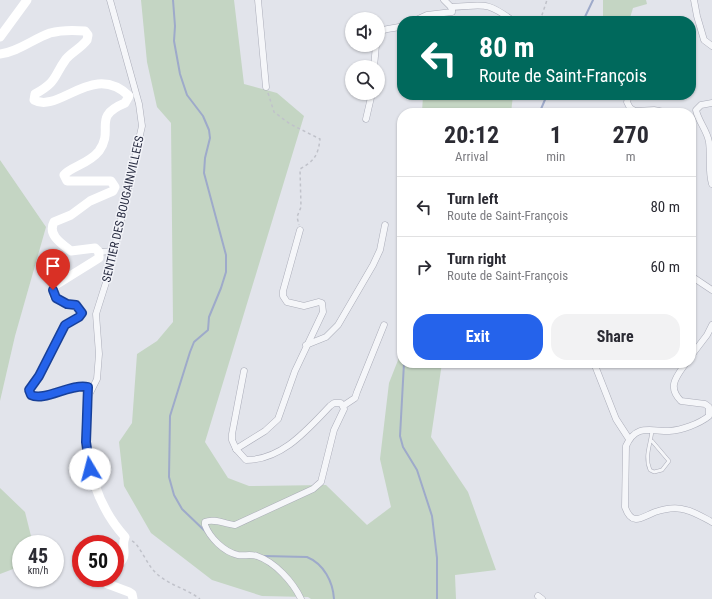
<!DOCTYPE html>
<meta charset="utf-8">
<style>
:root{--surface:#fff;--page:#f2f2f3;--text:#2b2b33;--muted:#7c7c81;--line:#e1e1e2;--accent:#2563eb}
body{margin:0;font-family:"Roboto Condensed",sans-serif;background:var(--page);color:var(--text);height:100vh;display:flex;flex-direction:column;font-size:15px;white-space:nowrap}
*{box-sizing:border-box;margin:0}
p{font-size:13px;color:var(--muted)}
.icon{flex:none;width:22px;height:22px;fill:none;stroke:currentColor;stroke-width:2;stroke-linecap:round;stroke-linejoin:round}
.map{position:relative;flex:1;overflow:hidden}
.panel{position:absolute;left:397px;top:108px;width:299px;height:260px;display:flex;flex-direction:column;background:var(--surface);border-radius:16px;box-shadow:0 1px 3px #0004}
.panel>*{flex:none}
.top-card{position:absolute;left:397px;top:16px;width:299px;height:84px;border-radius:16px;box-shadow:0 1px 3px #0004;background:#00695c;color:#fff;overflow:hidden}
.fabs{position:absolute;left:345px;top:12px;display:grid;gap:8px}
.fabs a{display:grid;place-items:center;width:40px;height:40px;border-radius:50%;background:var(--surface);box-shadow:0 1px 3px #0004;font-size:20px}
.speed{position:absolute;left:12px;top:535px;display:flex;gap:8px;font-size:20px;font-weight:700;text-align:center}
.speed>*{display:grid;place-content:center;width:52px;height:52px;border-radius:50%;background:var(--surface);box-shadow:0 1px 3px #0004;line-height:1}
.speed small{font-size:10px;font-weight:400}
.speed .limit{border:6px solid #d22;background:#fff;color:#111}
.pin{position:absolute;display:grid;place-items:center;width:34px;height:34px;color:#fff;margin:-41px -17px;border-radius:50% 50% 50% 0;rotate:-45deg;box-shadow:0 0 4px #0007}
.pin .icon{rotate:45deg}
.me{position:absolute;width:44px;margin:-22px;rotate:352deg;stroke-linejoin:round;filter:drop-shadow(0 0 3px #0008)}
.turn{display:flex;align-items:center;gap:14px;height:84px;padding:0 16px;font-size:18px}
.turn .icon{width:52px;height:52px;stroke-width:2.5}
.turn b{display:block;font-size:28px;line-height:34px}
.eta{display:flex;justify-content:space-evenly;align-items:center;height:68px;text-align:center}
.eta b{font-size:24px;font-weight:700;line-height:28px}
.button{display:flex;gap:8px;margin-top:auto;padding:8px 16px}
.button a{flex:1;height:46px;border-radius:16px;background:var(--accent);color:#fff;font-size:16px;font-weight:700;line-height:46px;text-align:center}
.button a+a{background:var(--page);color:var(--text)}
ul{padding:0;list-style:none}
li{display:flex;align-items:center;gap:12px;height:60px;padding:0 16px;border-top:1px solid var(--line)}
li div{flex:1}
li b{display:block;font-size:15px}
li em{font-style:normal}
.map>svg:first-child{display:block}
</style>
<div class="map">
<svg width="712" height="599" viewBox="0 0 712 599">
<rect width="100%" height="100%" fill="#e2e4eb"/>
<g fill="#c4d5c3">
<polygon points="141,0 234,0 244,84 277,93 304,116 205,442 228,478 249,486 326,485 367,525 391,507 380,459 389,383 402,350 402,363 442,363 431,437 468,492 496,570 455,575 456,599 311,599 308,597 262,596 212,580 151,533 124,486 119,442 132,423 137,354 157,341 173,322 171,123 157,107 147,62"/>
<polygon points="603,0 646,0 647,4 633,8 629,21 603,21"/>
<polygon points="423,95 513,95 511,113 422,113"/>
<polygon points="0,160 46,227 15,336 0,401"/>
<polygon points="0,488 25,512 33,544 21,544 21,566 0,574"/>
</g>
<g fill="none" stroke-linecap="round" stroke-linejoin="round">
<g stroke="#9eaaca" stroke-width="2">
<polyline points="173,0 175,26 174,41 180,74 187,95 203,116 209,130 210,138 205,158 204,173 226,255 226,272 221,288 209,317 208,330 194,342 190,352 170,416 169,477 174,495 182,509 207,533"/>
<polyline points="583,21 593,0"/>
<polyline points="533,113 541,109 547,95"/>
<polyline points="404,363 400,436 403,447 417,470 432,516 437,558 437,599"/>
<path d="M263,556l44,1c17,7 26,25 27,42"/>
</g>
<g stroke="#abadb9" stroke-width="4">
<path id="service" d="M652,441l17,20 -7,9 -8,2 -4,-2c-6,-14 1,-26 2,-40"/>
</g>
<g stroke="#abadb9" stroke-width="7">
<g id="minor">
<polyline points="258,0 266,87"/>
<polyline points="694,0 697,16 704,40 712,46"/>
<path d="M451,7c33,-1 34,-7 62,14"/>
<polyline points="414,21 427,15 452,12 452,8 444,0"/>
<path d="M378,33c5,-5 17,-4 24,-7"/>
<polyline points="374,67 376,45"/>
<polyline points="629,95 627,102 630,108 635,111 654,110 669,113"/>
<path d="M712,103l-11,2 -5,5c2,11 11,20 13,32 2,14 -1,29 3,42"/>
<polyline points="366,119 372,93"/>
<path d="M300,230l-17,61v5l4,6 17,4 15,-4 3,1 1,9 -28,59 -17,48 -13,12 -29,18 10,11c36,0 61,-30 84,-54l4,-3h7l3,6 -10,21 -13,52 -8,7 -78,36c-9,-1 -22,-7 -30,-3v3c5,13 19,27 33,30 6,1 13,-1 19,1 18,6 36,26 44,43"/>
<polyline points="99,252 115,251"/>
<polyline points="691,276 712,290"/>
<polyline points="306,345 326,337 338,325 373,265 380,250 385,225"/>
<polyline points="691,356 707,335 712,325"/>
<polyline points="594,363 616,419 629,439"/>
<path d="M686,363c-10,14 -19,24 -5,38l24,3 4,3v9c-10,8 -27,14 -40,15 -20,0 -33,-7 -43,15l-1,61c7,20 17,10 30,5 9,-3 22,-5 31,-2 9,2 18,8 26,12"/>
<polyline points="89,395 97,379 99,354 96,314 109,273 142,126 139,104 110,0"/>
<polyline points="343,406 355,398 357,392 384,325"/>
<polyline points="236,449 232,440 232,434 244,371"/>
<polyline points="538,596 542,599"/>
</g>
</g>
<g stroke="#c0c2ca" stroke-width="1.5" stroke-dasharray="3 3" stroke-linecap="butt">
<polyline points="540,21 547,0"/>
<path d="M268,93l6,19 16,12 30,15c-2,17 -6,22 -20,30l1,38 -4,10 2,8"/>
<path d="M132,541c7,3 15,23 22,30 13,14 32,17 46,28"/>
</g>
<use href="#service" stroke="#f5f6f9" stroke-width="3"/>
<use href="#minor" stroke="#f5f6f9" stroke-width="6"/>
<g stroke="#fff" stroke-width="9">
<polyline points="0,37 27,0"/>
<path d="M0,54c18,-2 33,-15 50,-21 11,-3 24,-3 35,-2l3,4 -1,5c-6,8 -15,12 -21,19 -13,18 -8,22 -31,35l-1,6c25,14 59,-39 95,-4l-4,7c-34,14 -10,26 -26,48 -10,13 -29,16 -35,24l3,6h44l4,6 -2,4 -23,10 -19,14 -17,7c-7,13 8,22 17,29l24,-3 4,4v6l-45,28v10c6,7 13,8 22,9l5,8 -2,4 -14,8 -26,51 -10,14 2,5c13,7 40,-12 57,-8 2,12 -2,24 -2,37 -1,41 11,82 39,113 -5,13 6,18 -10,30"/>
<polyline points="101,578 105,583 129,592 132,594 133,599"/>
</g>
</g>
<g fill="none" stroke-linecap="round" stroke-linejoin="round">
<g stroke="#184099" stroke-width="10">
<path id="route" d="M53,290l3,8 11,6 9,1 6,8 -3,4 -14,8 -26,51 -10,14 2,5c13,7 40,-12 57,-8l-2,55 4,27"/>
</g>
<use href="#route" stroke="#2563eb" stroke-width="7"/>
</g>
<g text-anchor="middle" stroke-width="3" stroke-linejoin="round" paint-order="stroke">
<g font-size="12" fill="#2a2e43" stroke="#f2f3f8">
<text transform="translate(123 209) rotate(-77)" y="4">SENTIER DES BOUGAINVILLEES</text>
</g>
</g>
</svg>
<div class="fabs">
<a><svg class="icon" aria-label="sound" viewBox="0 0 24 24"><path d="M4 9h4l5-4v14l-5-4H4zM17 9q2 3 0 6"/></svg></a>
<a><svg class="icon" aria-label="search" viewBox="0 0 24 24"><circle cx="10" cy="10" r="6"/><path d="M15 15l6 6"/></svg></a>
</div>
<div class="speed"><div>45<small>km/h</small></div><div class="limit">50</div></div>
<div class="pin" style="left:53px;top:290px;background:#d93025"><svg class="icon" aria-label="arrive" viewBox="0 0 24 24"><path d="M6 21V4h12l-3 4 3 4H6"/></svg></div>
<svg class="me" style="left:90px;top:469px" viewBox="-20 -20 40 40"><circle r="19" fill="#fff"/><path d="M0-13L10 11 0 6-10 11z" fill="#2563eb"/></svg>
<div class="top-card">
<div class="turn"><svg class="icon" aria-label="left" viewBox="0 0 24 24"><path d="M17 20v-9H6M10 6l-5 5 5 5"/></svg><div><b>80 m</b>Route de Saint-François</div></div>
</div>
<section class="panel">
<div class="eta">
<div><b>20:12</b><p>Arrival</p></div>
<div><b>1</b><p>min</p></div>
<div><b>270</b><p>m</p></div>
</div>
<ul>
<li><svg class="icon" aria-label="left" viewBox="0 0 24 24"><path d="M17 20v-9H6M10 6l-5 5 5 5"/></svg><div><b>Turn left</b><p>Route de Saint-François</p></div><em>80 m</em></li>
<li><svg class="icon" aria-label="right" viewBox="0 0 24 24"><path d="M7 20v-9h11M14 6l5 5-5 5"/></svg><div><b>Turn right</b><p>Route de Saint-François</p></div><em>60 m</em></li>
</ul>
<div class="button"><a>Exit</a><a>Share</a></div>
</section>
</div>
